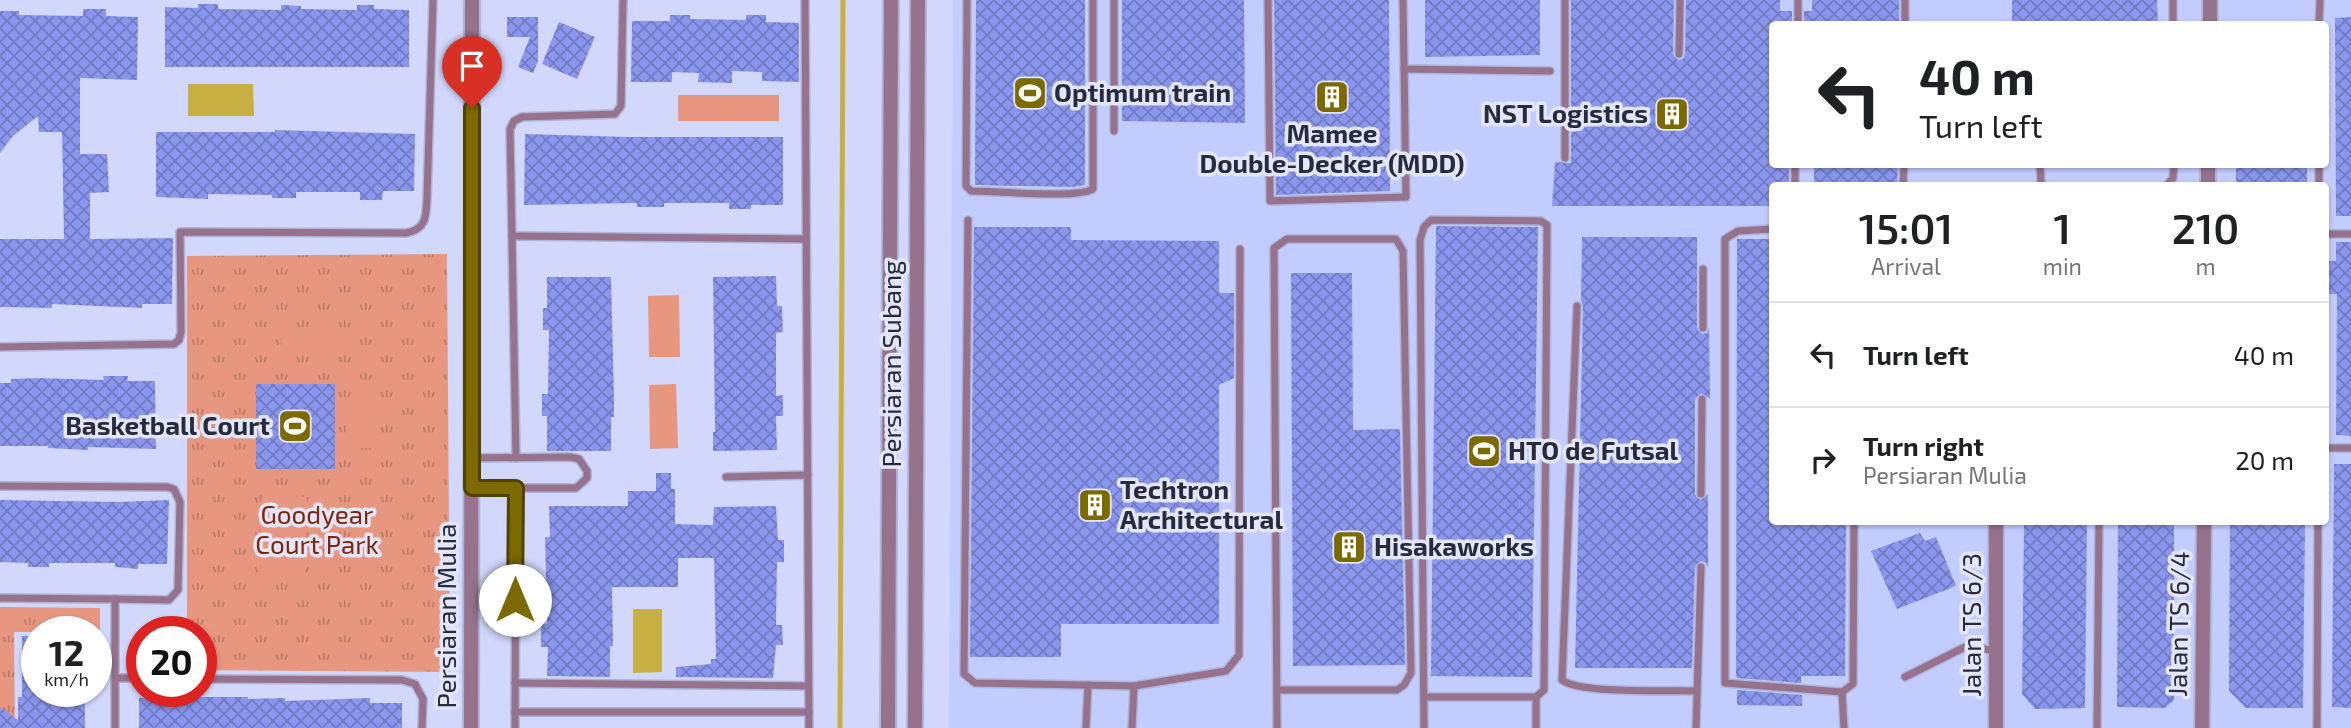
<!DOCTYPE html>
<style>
:root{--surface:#fff;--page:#f6f6f6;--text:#202124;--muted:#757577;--line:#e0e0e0}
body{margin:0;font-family:"Exo 2",sans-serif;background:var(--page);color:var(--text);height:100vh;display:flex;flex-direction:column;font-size:26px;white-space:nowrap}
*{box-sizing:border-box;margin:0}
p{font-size:23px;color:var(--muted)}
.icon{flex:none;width:38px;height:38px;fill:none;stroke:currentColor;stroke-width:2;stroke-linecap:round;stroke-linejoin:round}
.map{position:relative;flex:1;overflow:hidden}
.sheet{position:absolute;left:1769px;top:182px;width:560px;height:343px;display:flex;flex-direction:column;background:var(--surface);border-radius:7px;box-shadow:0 2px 5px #0004}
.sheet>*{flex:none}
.banner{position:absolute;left:1769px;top:21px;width:560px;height:147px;border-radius:7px;box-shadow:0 2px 5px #0004;background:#fff;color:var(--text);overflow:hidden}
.speed{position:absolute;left:21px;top:616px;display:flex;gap:14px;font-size:35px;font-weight:700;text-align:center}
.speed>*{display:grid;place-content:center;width:91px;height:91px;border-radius:50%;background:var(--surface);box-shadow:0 2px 5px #0004;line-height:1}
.speed small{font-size:18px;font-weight:400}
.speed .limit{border:10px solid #d22;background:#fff;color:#111}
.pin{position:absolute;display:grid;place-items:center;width:60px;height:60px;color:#fff;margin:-72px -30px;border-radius:50% 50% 50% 0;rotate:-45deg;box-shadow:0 0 7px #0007}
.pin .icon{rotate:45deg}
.me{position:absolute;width:77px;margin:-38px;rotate:0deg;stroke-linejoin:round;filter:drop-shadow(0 0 5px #0008)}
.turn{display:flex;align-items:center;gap:24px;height:147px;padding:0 35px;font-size:32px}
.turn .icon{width:91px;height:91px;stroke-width:2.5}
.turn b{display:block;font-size:49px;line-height:60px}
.eta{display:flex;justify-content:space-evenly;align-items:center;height:119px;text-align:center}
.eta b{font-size:42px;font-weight:600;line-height:49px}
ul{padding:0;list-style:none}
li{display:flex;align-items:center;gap:21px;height:105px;padding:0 35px;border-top:2px solid var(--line)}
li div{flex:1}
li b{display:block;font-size:26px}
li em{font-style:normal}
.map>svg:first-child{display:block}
</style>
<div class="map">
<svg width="2351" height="728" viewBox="0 0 2351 728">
<defs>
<pattern id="grass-tufts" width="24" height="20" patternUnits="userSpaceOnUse" patternTransform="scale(1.75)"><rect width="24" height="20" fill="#e7967f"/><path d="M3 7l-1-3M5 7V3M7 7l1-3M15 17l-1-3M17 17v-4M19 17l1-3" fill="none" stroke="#bb7b69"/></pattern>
<pattern id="building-cross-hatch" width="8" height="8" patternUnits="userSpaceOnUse" patternTransform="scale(1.75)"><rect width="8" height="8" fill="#8a96ee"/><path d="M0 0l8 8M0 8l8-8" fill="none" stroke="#717bc2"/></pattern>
</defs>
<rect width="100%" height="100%" fill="#d1d8fc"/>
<path fill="#c2ccff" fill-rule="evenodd" d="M953,0h1398v728h-1402zM1773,24h553v140h-553zM1773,186h553v336h-553z"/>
<g fill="url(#grass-tufts)">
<polygon points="447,254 450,672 201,670 201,632 187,632 187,256"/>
<polygon points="0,607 100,608 100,631 14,632 15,728 0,728"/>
</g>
<g fill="#e7967f">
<rect x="678" y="95" width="101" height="26"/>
<polygon points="679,295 680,357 649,357 648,296"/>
<polygon points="282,327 333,329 333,356 281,355"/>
<polygon points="676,384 678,448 650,449 649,385"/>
<polygon points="347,405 374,405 374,448 348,448"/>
<polygon points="261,497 307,497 306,575 260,574"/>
</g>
<g fill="#c8af42">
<polygon points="188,84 253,84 254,116 188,116"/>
<polygon points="633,609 662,609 662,672 633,673"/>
</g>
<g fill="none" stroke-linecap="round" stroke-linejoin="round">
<polyline stroke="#c8af42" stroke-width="5" points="840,728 843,0"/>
</g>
<g fill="url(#building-cross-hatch)">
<polygon points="976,0 1085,0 1085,185 1072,187 975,185"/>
<polygon points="1122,0 1244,0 1245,123 1122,121"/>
<polygon points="1274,0 1389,0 1390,191 1276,195"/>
<polygon points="1425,0 1540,0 1540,55 1425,57"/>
<polygon points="1571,0 1674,0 1673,54 1678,60 1683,59 1685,54 1686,0 1780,0 1780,11 1792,11 1792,24 1773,24 1773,164 1789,166 1789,186 1773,186 1773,206 1552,206 1555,162 1571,163"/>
<polygon points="1812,0 1899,0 1899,24 1804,24 1804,11 1812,11"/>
<polygon points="2012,0 2157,0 2158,24 2012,24"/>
<polygon points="198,4 218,4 218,9 281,10 281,5 301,6 301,9 357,10 357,5 374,5 374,9 409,10 409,67 165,67 165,7 198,8"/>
<polygon points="83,9 106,9 106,16 138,17 137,80 80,78 80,154 107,154 109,192 90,193 90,239 173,238 172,304 142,304 142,308 52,304 52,308 0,307 0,239 64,239 62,132 39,132 38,116 13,136 0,153 0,11 19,11 19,15 83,16"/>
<polygon points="670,15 690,15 690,19 746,20 746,15 766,15 766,22 799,23 799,82 762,81 762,72 732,71 732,83 698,82 699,73 672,72 672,82 631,82 632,21 670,21"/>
<polygon points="507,17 538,17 538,61 533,73 518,67 530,37 507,37"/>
<polygon points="2351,17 2351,216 2336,216 2335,18"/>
<polygon points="559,22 595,37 577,79 542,64"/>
<polygon points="275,130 415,134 414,191 383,191 382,200 360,200 360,192 296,192 296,198 272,198 272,195 208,194 208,199 156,197 156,132 275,132"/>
<polygon points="525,134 627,137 783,137 783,205 751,205 751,209 729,209 729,203 664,203 664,207 637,207 637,203 524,205"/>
<polygon points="1814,164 1898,164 1897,183 1884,183 1883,186 1814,186"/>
<rect x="2236" y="164" width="71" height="22"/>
<polygon points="1436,226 1538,227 1532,677 1431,676"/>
<polygon points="974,227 1071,227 1071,240 1219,241 1219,293 1234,293 1234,378 1219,385 1219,624 1061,624 1061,657 970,657"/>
<polygon points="1582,237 1697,237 1697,328 1702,334 1707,333 1709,328 1710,399 1701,393 1695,399 1695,494 1700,500 1708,494 1708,567 1705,562 1701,561 1695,567 1692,668 1575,668 1583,306 1581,301"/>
<polygon points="1737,239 1773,239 1773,522 1846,522 1845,676 1801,676 1801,683 1737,678 1736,676"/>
<polygon points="2336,242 2351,242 2351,436 2336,435 2337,294 2326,294 2326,261 2336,261"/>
<polygon points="1291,273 1352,273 1353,430 1400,429 1405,665 1293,666"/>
<polygon points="776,276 777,306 782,306 783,332 776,333 776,396 783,395 783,416 776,416 777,450 713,451 713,432 715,432 713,277"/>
<polygon points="547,277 611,277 614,398 614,417 611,417 611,451 547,451 547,416 542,416 542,394 548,394 549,330 543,330 543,308 547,308"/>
<polygon points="103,376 128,376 127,381 155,381 156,449 88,447 88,450 48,448 48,446 0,446 0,383 11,383 11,379 37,378 104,380"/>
<rect x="256" y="384" width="79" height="85"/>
<polygon points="2334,464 2351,464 2351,708 2332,707"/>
<polygon points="656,473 671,473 671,489 675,489 675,524 713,525 714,507 776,506 778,540 784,540 784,562 777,562 776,625 782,625 783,645 776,645 773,678 676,677 676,667 711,664 711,659 716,659 714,558 678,558 678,587 612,587 613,646 610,646 610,677 547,676 548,647 541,647 541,623 547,624 545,537 550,537 549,506 628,506 628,491 656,491"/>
<polygon points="0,500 119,502 169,500 167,564 138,564 138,569 115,567 115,563 49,563 49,567 28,567 28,563 0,562"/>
<polygon points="2024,522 2087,522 2085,708 2035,709 2022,694"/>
<polygon points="2118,522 2174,522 2174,700 2165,708 2117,707"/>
<polygon points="2230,522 2305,522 2303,708 2246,708 2229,691"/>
<polygon points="1920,533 1925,541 1936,537 1956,586 1897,609 1871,551"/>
<polygon points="22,636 37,636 37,691 71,691 71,696 85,696 85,728 0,728 0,707 18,720 18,697 22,697"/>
<polygon points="1737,690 1802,695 1802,706 1737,705"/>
<polygon points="169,691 195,691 196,697 248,697 248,699 285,698 285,701 370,698 370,703 402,703 402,728 139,728 139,698 169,698"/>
</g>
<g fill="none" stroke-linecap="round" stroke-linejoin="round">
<g stroke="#afb5d6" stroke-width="10">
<g id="service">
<polyline points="805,0 809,728"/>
<path d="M967,0l-1,186 5,5c23,0 106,8 122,-2v-189"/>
<polyline points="1268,0 1270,201 1406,197 1403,0"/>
<polyline points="1565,0 1565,158"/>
<polyline points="2173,0 2173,24"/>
<polyline points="1798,24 1798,0"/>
<polyline points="1905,24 1905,0"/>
<polyline points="2319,24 2320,0"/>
<polyline points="1679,54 1680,0"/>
<polyline points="1404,69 1550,71"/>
<polyline points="1114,131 1114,0"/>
<polyline points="2040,164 2041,182 2043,186"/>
<polyline points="1795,186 1795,164"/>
<polyline points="1903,186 1904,164"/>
<polyline points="2166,186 2173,178 2174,164"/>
<polyline points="2319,186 2319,164"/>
<polyline points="968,220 964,674 975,683 1134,686"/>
<polyline points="1773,229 1738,231 1725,239 1725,683 1842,692 1853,684 1854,522"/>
<polyline points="2326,234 2351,234"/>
<polyline points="512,236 806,239"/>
<path d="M1577,306l-15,374c17,14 107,10 134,11"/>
<polyline points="1703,328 1703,269"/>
<path d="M0,347l174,-3 5,-4 2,-8 -1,-100 226,1c21,-4 20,-17 21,-35l6,-198"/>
<polyline points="2326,448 2351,448"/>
<polyline points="472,458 570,457 579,459 587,471 587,478 576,488 472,488"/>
<polyline points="516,458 510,129 514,121 522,117 615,114 621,106 623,0"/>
<polyline points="726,477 808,475"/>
<polyline points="0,486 167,487 174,489 180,502 178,590 169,600 115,599"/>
<polyline points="1701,494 1702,399"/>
<polyline points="0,598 115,599 115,678 142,678"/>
<polyline points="1905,677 1967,646 1996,651"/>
<polyline points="201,679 402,680 415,684 423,699 422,728"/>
<polyline points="515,683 808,686"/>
<polyline points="1842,692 1844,728"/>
<polyline points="1424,697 1536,697 1544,690 1547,225 1541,221 1431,220 1424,227 1420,240 1424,728"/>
<polyline points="515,712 809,712"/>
<polyline points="115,728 115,678"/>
<polyline points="515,728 516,488"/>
<polyline points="1086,728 1088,685"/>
<polyline points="1132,728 1134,686 1226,671 1239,655 1240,249"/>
<polyline points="1277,728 1274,248 1287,239 1396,239 1403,251 1411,673 1404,685 1397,690 1277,690"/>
<polyline points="1536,728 1536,697"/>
<polyline points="1696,728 1701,567"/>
<polyline points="2097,728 2099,522"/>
<polyline points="2317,728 2318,522"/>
</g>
</g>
<g stroke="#afb5d6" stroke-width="18">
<g id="minor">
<polyline points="2210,24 2210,0"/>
<polyline points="2208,186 2208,164"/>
<polyline points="1996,728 1996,522"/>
<polyline points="2202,728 2204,522"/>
</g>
</g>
<g stroke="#afb5d6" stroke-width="18">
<g id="tertiary">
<polyline points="471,728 472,0"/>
<polyline points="888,728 891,0"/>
<polyline points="915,728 918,0"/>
</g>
</g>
<use href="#service" stroke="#96728d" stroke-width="7"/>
<use href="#minor" stroke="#96728d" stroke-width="14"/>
<use href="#tertiary" stroke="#96728d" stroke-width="14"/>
</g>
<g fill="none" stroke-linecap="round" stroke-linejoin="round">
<g stroke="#514400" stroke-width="18">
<polyline id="route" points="472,108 472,488 516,488 515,600"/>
</g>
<use href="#route" stroke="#7c6900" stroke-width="12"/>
</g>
<defs>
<g id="stadium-square" transform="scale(1.75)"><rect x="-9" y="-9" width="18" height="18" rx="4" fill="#7c6900" stroke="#e3e6f9"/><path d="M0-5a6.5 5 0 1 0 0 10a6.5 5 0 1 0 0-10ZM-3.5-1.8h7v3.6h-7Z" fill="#fff"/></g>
<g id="building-square" transform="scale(1.75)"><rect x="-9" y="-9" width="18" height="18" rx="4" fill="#7c6900" stroke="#e3e6f9"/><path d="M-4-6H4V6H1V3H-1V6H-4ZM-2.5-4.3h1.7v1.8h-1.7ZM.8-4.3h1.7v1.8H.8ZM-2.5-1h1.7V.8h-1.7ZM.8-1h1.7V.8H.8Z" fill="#fff"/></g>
</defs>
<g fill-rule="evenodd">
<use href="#stadium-square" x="1030" y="93"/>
<use href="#building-square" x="1332" y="97"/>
<use href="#building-square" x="1672" y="114"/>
<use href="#stadium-square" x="295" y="426"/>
<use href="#stadium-square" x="1484" y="451"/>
<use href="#building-square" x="1095" y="505"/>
<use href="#building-square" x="1349" y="547"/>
</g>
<g text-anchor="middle" stroke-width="7" stroke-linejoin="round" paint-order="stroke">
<g font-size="26" font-weight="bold" fill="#282b3c" stroke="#e3e6f9" text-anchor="start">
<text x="1054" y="102">Optimum train</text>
<text x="1648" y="123" text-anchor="end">NST Logistics</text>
<text x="1332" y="143" text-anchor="middle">Mamee<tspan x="1332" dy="30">Double-Decker (MDD)</tspan></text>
<text x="270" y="435" text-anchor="end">Basketball Court</text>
<text x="1508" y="460">HTO de Futsal</text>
<text x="1120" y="499">Techtron<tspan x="1120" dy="30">Architectural</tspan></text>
<text x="1374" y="556">Hisakaworks</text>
</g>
<g font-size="26" fill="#282b3c" stroke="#e3e6f9">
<text transform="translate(892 364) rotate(-90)" y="9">Persiaran Subang</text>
<text transform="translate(447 616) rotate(-90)" y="9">Persiaran Mulia</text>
<text transform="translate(2179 624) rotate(-89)" y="9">Jalan TS 6/4</text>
<text transform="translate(1972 625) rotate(-90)" y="9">Jalan TS 6/3</text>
</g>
<g font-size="26" fill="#7f260a" stroke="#e3e6f9">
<text x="317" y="524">Goodyear<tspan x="317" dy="30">Court Park</tspan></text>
</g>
</g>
</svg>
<div class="speed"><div>12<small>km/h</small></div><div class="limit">20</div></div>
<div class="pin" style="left:472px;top:108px;background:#d93025"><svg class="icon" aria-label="arrive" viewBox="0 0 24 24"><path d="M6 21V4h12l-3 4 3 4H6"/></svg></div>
<svg class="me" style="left:515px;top:600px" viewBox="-20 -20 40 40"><circle r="19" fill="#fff"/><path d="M0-13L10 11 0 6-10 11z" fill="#7c6900"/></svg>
<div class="banner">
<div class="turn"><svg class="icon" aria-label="left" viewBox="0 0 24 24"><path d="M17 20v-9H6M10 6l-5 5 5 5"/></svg><div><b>40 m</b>Turn left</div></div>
</div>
<section class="sheet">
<div class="eta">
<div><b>15:01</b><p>Arrival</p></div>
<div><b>1</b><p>min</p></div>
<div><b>210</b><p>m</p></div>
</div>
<ul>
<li><svg class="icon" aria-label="left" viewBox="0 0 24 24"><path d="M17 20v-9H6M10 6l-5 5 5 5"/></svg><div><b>Turn left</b></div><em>40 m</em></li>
<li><svg class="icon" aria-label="right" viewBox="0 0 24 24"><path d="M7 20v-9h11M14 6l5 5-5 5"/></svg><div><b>Turn right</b><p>Persiaran Mulia</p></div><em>20 m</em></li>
</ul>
</section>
</div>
